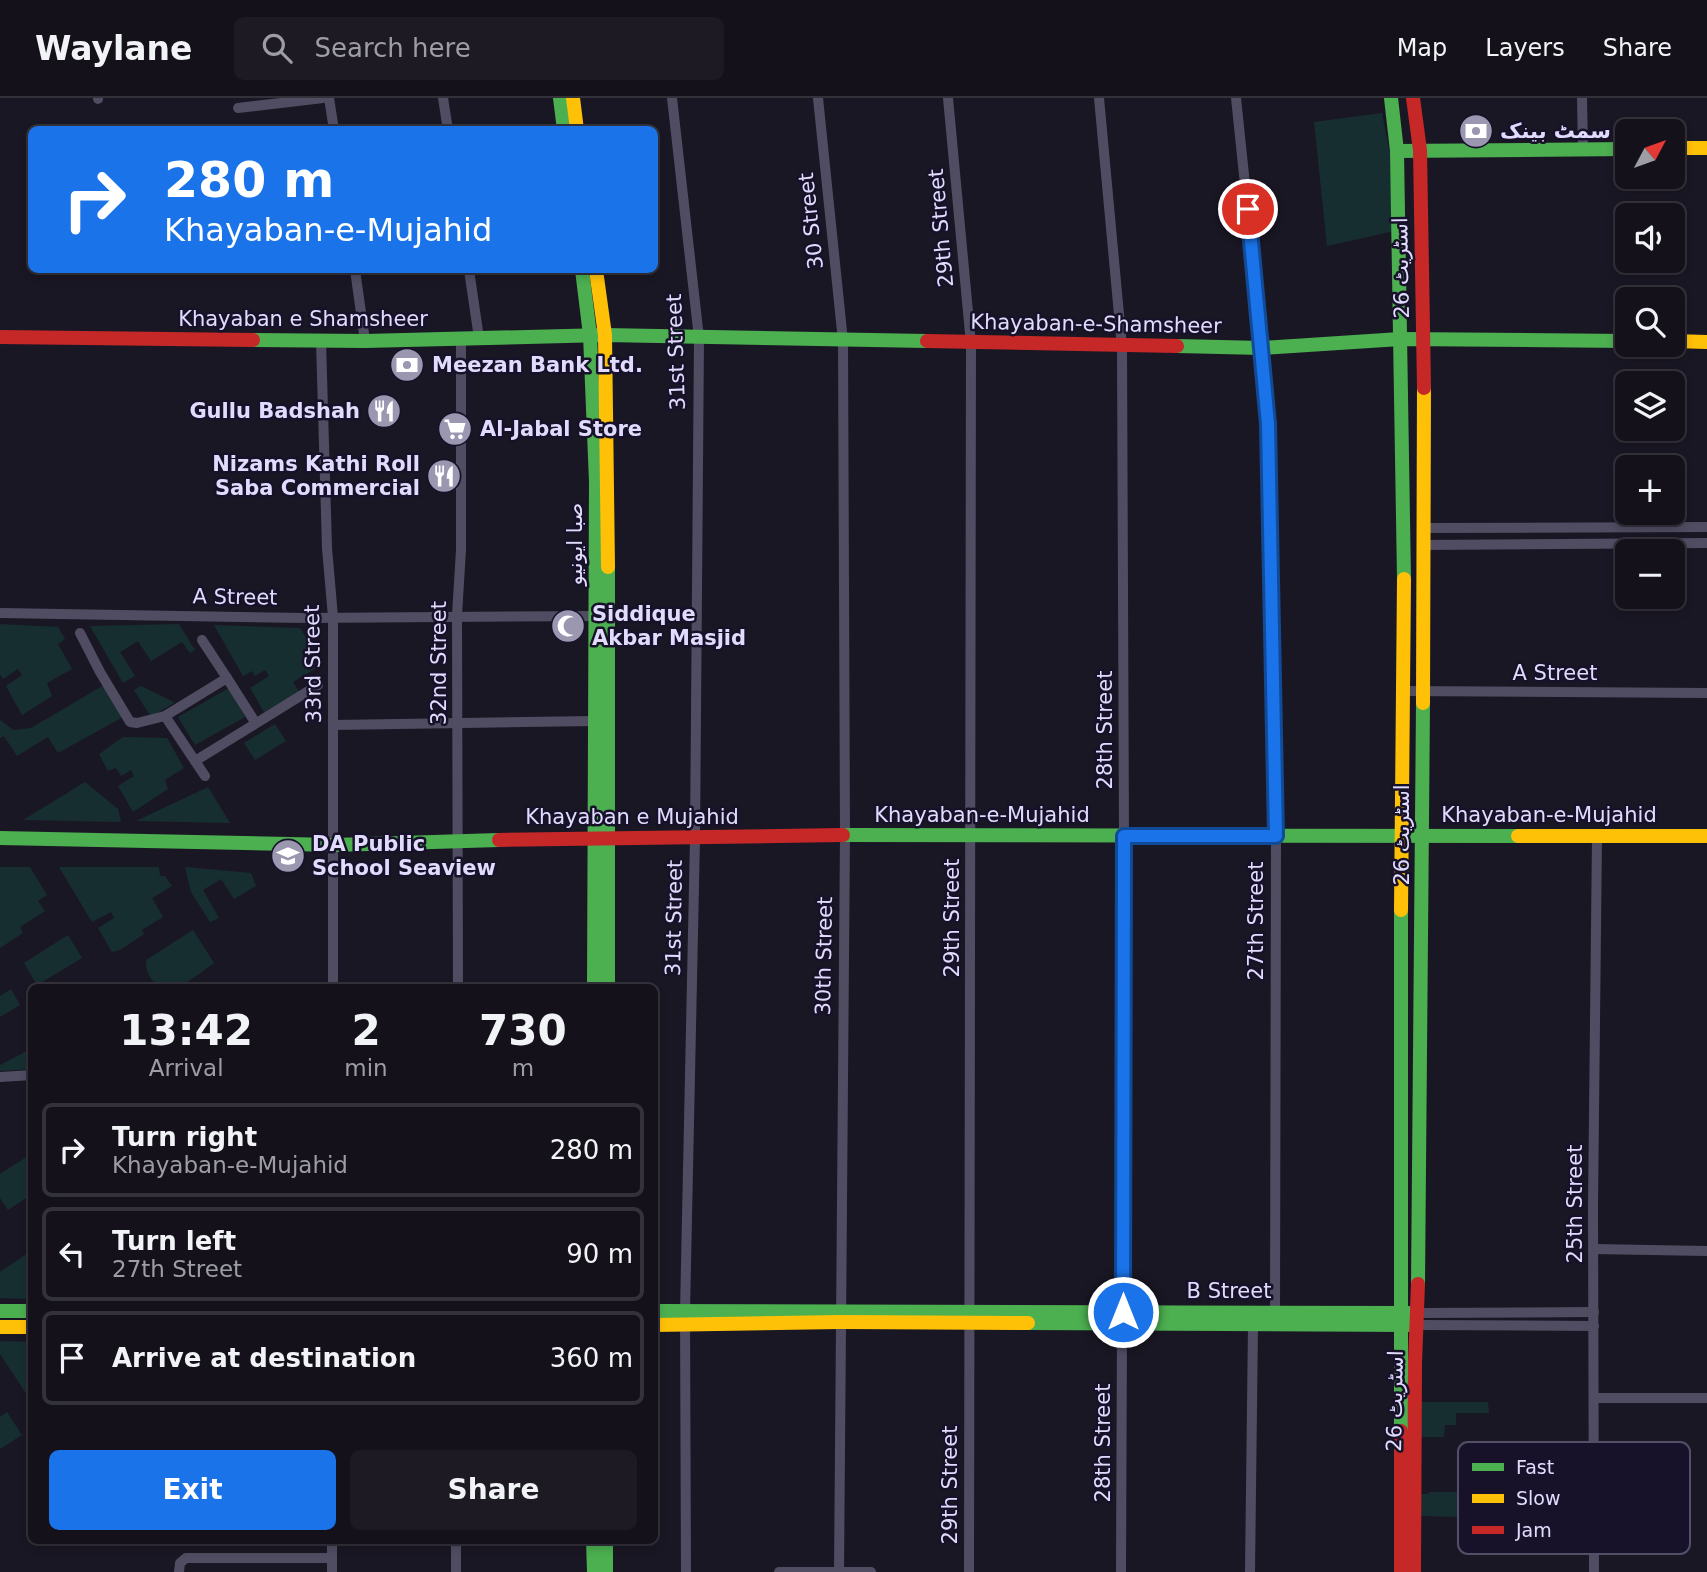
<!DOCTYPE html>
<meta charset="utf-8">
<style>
:root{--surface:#14111b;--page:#1d1a24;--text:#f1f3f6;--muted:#9d9da3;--line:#33313a;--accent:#1a73e8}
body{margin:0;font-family:"DejaVu Sans",Cairo,sans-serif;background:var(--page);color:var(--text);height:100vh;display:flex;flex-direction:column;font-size:26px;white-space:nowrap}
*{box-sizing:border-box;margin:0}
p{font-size:23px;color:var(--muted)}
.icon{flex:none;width:38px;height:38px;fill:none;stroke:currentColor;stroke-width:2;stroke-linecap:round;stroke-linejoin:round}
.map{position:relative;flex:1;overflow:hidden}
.details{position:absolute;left:28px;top:886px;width:630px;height:560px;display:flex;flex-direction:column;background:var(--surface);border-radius:10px;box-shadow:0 4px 10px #0003,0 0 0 2px var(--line)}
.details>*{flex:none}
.guide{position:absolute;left:28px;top:28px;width:630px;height:147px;border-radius:10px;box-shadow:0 4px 10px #0003,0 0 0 2px var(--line);background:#1a73e8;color:#fff;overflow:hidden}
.needle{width:46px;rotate:49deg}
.controls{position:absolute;left:1615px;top:21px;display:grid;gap:14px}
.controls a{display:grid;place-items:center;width:70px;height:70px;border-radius:10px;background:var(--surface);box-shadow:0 4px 10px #0003,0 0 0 2px var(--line);font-size:35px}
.pin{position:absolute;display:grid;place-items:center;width:60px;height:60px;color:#fff;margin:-30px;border:4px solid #fff;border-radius:50%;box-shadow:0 2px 7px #0007}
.me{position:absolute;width:77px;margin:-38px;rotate:0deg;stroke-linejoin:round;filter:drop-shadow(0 0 5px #0008)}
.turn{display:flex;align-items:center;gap:24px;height:147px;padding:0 21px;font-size:32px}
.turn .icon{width:91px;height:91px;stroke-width:2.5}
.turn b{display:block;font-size:49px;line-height:60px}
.eta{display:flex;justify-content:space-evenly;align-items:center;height:119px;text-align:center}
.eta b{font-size:42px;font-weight:700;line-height:49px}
.button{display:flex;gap:14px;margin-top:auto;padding:14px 21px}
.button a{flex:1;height:80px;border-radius:10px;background:var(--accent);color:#fff;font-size:28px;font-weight:700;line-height:80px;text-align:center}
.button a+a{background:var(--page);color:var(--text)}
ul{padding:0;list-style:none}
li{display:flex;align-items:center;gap:21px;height:94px;margin:0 14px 10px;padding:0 7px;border:4px solid var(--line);border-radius:10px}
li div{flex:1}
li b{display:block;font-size:26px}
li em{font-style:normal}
header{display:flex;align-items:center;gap:42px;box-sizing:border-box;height:98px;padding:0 35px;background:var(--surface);border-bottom:2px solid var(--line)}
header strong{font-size:33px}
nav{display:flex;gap:38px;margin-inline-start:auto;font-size:24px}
.search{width:490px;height:63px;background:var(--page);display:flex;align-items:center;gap:18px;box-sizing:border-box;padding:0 24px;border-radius:10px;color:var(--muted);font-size:26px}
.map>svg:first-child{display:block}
</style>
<header>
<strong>Waylane</strong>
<div class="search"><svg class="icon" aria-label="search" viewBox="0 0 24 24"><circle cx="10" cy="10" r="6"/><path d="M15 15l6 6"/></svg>Search here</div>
<nav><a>Map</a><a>Layers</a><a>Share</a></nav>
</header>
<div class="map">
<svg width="1707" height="1474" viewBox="0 0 1707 1474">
<rect width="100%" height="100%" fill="#1a1724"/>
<g fill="#172e30">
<polygon points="1382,15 1390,56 1394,133 1327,148 1314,24"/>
<polygon points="0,526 58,529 65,541 58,546 72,571 47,585 52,598 22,617 6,588 22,577 18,571 3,581 0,576"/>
<polygon points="179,526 195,552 190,555 182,544 151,563 138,543 120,554 135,578 123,585 90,528"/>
<polygon points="214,527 300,530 315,554 311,556 318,569 293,584 299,594 264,614 250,590 269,578 265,572 255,578 252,573 243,578"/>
<polygon points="104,587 123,619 58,655 48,639 17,658 4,638 0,640 0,622 13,632 31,630"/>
<polygon points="141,588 172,603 174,605 151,619 134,592"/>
<polygon points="229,590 245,619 195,647 178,619"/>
<polygon points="275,626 286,643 255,662 244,645"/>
<polygon points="123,639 167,640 184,670 165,682 168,691 133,714 118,688 134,678 131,672 121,678 116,670 108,673 99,656"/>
<polygon points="85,684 118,711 121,724 23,722"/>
<polygon points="208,689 230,725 136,723"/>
<polygon points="0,769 30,769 47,797 38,803 45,813 20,829 23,835 0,850"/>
<polygon points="59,769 159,769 160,778 165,778 172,788 152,800 163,819 142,832 144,836 120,852 112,854 98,830 114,820 111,814 92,824"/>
<polygon points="185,769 251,775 256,788 234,801 221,781 203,792 219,820 210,824 191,794"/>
<path d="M193,832l21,33c-16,11 -43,37 -61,18 -6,-7 -7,-13 -7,-21z"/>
<polygon points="68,837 82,860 37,887 24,865"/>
<polygon points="11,891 20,907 0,919 0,898"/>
<polygon points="31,951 31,971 0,973 0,967"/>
<polygon points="31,1056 31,1097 8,1112 0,1100 0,1076"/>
<polygon points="31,1153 31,1201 0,1200 0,1174"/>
<polygon points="0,1243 31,1244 31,1303 0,1256"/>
<polygon points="1418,1304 1488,1304 1489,1315 1456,1315 1456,1327 1445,1327 1444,1339 1418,1339"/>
<polygon points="7,1314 22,1337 0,1351 0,1319"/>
<polygon points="1429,1394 1458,1394 1458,1401 1475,1401 1476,1395 1491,1395 1491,1420 1421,1418 1421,1396 1428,1396"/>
</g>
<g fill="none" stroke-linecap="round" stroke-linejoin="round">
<g stroke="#504d63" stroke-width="10">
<polyline points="98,0 98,1"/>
<polyline points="329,0 334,32"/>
<polyline points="443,0 448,32"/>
<polyline points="672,0 699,240 695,740 685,1214 686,1474"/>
<polyline points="818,0 843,243 845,737 839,1474"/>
<polyline points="948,0 971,246 969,1474"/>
<polyline points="1099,0 1122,249 1124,738 1121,1474"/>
<polyline points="1236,0 1262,250 1268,326 1276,738 1275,1219"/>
<polyline points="1582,0 1583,51"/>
<polyline points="238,10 323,0"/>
<polyline points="355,172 365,243"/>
<polyline points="469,172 479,240"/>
<polyline points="321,243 327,450 333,519 333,889"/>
<polyline points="1423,430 1707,429"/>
<polyline points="1423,447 1707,445"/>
<polyline points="0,515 307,520 596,518"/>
<polyline points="80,535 100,574 130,624 137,625 165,618 205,678"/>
<polyline points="202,542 227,580"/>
<polyline points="1402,593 1707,595"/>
<polyline points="165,618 227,580 255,624"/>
<polyline points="333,627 595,623"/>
<polyline points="195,663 318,587"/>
<polyline points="458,889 457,517 461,452 461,242"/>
<polyline points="0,979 32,977"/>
<polyline points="1593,1151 1707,1153"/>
<polyline points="1418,1215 1594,1214"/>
<polyline points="1418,1227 1594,1228"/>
<polyline points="1594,1300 1707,1300"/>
<polyline points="332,1442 332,1474"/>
<polyline points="179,1474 180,1465 186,1460 332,1460"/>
<polyline points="456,1474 456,1442"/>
<polyline points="779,1474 871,1474"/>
<polyline points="1250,1474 1253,1227"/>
<polyline points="1594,1474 1593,1108 1597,738"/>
</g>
<g stroke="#4caf50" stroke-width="14">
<polyline points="560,0 564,32"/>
<polyline points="1391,0 1397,53 1404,481"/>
<polyline points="1397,53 1628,51"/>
<polyline points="582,172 590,237 596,384 594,889"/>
<polyline points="253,242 365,243 605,237 927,243"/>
<polyline points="1177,248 1262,250 1400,241 1628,243"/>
<polyline points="608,469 608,889"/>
<polyline points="843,737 1518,738"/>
<polyline points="0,740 334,747 499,742"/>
<polyline points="1401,812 1401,1333"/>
<polyline points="1418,1186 1423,605"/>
<polyline points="0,1213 32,1213"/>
<polyline points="654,1213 1409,1215"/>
<polyline points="1028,1225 1409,1227"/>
<polyline points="593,1442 594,1474"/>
<polyline points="606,1442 606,1474"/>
</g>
<g stroke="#ffc107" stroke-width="14">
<polyline points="573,0 577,32"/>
<polyline points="1673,50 1707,50"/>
<polyline points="596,172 605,237 608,469"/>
<polyline points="1673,243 1707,244"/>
<polyline points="1423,605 1424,290"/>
<polyline points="1518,738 1707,738"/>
<polyline points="1401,812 1404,481"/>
<polyline points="654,1227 841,1224 1028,1225"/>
<polyline points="0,1229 32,1229"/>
</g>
<g stroke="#c62828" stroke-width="14">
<polyline points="1413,0 1420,52 1424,290"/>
<polyline points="0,239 253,242"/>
<polyline points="927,243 1177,248"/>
<polyline points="499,742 843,737"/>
<polyline points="1401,1333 1401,1474"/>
<polyline points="1414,1474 1415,1265 1418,1186"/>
</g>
</g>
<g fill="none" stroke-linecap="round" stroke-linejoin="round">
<g stroke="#114b97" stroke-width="18">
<polyline id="route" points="1123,1214 1124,738 1276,738 1268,326 1248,111"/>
</g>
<use href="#route" stroke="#1a73e8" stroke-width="12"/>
</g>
<defs>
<g id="bank-disc" transform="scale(1.75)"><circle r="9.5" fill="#9b97b1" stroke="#171229"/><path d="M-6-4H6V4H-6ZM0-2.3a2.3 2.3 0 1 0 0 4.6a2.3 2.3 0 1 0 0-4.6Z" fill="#fff"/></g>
<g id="restaurant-disc" transform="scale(1.75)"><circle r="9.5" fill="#9b97b1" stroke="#171229"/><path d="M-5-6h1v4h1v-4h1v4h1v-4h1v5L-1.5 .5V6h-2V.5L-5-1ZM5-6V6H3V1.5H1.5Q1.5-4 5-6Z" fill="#fff"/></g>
<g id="supermarket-disc" transform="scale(1.75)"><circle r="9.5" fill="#9b97b1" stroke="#171229"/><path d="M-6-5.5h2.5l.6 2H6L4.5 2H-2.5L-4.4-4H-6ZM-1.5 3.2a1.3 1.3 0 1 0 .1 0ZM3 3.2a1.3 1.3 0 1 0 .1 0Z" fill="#fff"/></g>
<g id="mosque-disc" transform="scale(1.75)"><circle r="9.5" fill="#9b97b1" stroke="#171229"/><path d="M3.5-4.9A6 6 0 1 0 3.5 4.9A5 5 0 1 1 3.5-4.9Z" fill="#fff"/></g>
<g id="school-disc" transform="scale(1.75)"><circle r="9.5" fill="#9b97b1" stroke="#171229"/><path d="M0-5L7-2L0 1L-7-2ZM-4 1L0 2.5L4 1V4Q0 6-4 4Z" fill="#fff"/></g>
</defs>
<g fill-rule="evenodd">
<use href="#bank-disc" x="1476" y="33"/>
<use href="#bank-disc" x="407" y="267"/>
<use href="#restaurant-disc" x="384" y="313"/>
<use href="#supermarket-disc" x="455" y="331"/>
<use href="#restaurant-disc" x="444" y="378"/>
<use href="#mosque-disc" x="568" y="528"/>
<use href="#school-disc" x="288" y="758"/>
</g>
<g text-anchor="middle" stroke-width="5" stroke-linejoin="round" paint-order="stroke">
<g font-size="21" font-weight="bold" fill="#e1dcfd" stroke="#171229" text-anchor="start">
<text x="1500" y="40">سمٹ بینک</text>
<text x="432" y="274">Meezan Bank Ltd.</text>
<text x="360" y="320" text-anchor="end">Gullu Badshah</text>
<text x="480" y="338">Al-Jabal Store</text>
<text x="420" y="373" text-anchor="end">Nizams Kathi Roll<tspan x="420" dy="24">Saba Commercial</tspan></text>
<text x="592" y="523">Siddique<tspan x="592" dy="24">Akbar Masjid</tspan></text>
<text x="312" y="753">DA Public<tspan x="312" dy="24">School Seaview</tspan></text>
</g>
<g font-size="21" fill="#e1dcfd" stroke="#171229">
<text transform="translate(811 123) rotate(-96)" y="7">30 Street</text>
<text transform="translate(941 130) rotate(-95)" y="7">29th Street</text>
<text transform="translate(1401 170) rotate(-91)" y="7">اسٹریٹ 26</text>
<text x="303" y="228">Khayaban e Shamsheer</text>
<text transform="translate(1096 226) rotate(1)" y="7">Khayaban-e-Shamsheer</text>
<text transform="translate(676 254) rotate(-92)" y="7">31st Street</text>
<text transform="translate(575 446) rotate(-90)" y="7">صبا ایونیو</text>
<text transform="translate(235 499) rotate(1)" y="7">A Street</text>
<text transform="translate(439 565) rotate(-90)" y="7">32nd Street</text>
<text transform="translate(313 566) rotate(-91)" y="7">33rd Street</text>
<text x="1555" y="582">A Street</text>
<text transform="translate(1105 632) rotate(-90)" y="7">28th Street</text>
<text x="982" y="724">Khayaban-e-Mujahid</text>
<text x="1549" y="724">Khayaban-e-Mujahid</text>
<text x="632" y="726">Khayaban e Mujahid</text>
<text transform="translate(1402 737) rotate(-90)" y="7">اسٹریٹ 26</text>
<text transform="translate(674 820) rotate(-89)" y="7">31st Street</text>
<text transform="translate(952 820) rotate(-90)" y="7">29th Street</text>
<text transform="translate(1256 823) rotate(-90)" y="7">27th Street</text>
<text transform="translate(824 858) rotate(-89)" y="7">30th Street</text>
<text transform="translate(1575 1106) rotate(-90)" y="7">25th Street</text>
<text x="1229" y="1200">B Street</text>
<text transform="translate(1395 1303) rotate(-89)" y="7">اسٹریٹ 26</text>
<text transform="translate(1103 1345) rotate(-90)" y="7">28th Street</text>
<text transform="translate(950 1387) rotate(-90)" y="7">29th Street</text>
</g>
</g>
<rect x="1458" y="1344" width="232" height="112" rx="10" fill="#171229" stroke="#544f69" stroke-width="2"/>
<rect x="1472" y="1365" width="32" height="8" fill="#4caf50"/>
<rect x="1472" y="1396" width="32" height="9" fill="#ffc107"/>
<rect x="1472" y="1428" width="32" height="8" fill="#c62828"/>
<g font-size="19" fill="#e1dcfd">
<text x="1516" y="1376">Fast</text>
<text x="1516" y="1407">Slow</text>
<text x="1516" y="1439">Jam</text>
</g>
</svg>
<div class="controls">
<a><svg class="needle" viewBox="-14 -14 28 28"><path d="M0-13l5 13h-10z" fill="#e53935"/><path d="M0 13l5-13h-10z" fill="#9d9da3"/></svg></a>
<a><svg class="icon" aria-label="sound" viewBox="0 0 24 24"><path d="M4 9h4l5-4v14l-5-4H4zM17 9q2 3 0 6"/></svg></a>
<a><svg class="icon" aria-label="search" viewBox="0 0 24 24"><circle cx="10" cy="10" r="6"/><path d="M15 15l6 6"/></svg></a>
<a><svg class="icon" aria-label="layers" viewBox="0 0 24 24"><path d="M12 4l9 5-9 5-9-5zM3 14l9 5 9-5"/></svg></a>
<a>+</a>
<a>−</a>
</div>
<div class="pin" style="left:1248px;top:111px;background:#d93025"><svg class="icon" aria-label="arrive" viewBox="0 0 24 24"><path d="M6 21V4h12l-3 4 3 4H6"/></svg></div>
<svg class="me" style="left:1123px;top:1214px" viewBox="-20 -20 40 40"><circle r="17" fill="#1a73e8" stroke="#fff" stroke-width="3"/><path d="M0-11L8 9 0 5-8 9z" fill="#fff"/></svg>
<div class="guide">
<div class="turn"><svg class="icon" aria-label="right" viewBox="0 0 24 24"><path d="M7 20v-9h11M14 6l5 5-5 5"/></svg><div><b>280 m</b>Khayaban-e-Mujahid</div></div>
</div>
<section class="details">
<div class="eta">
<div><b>13:42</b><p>Arrival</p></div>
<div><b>2</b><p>min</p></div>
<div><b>730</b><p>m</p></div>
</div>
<ul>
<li><svg class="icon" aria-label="right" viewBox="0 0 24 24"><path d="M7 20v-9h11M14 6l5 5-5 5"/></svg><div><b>Turn right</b><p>Khayaban-e-Mujahid</p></div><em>280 m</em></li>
<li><svg class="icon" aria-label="left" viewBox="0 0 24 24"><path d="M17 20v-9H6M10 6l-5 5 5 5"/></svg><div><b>Turn left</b><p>27th Street</p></div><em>90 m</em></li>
<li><svg class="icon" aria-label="arrive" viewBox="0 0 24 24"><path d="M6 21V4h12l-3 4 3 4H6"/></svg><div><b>Arrive at destination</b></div><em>360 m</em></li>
</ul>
<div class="button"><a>Exit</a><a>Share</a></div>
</section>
</div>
